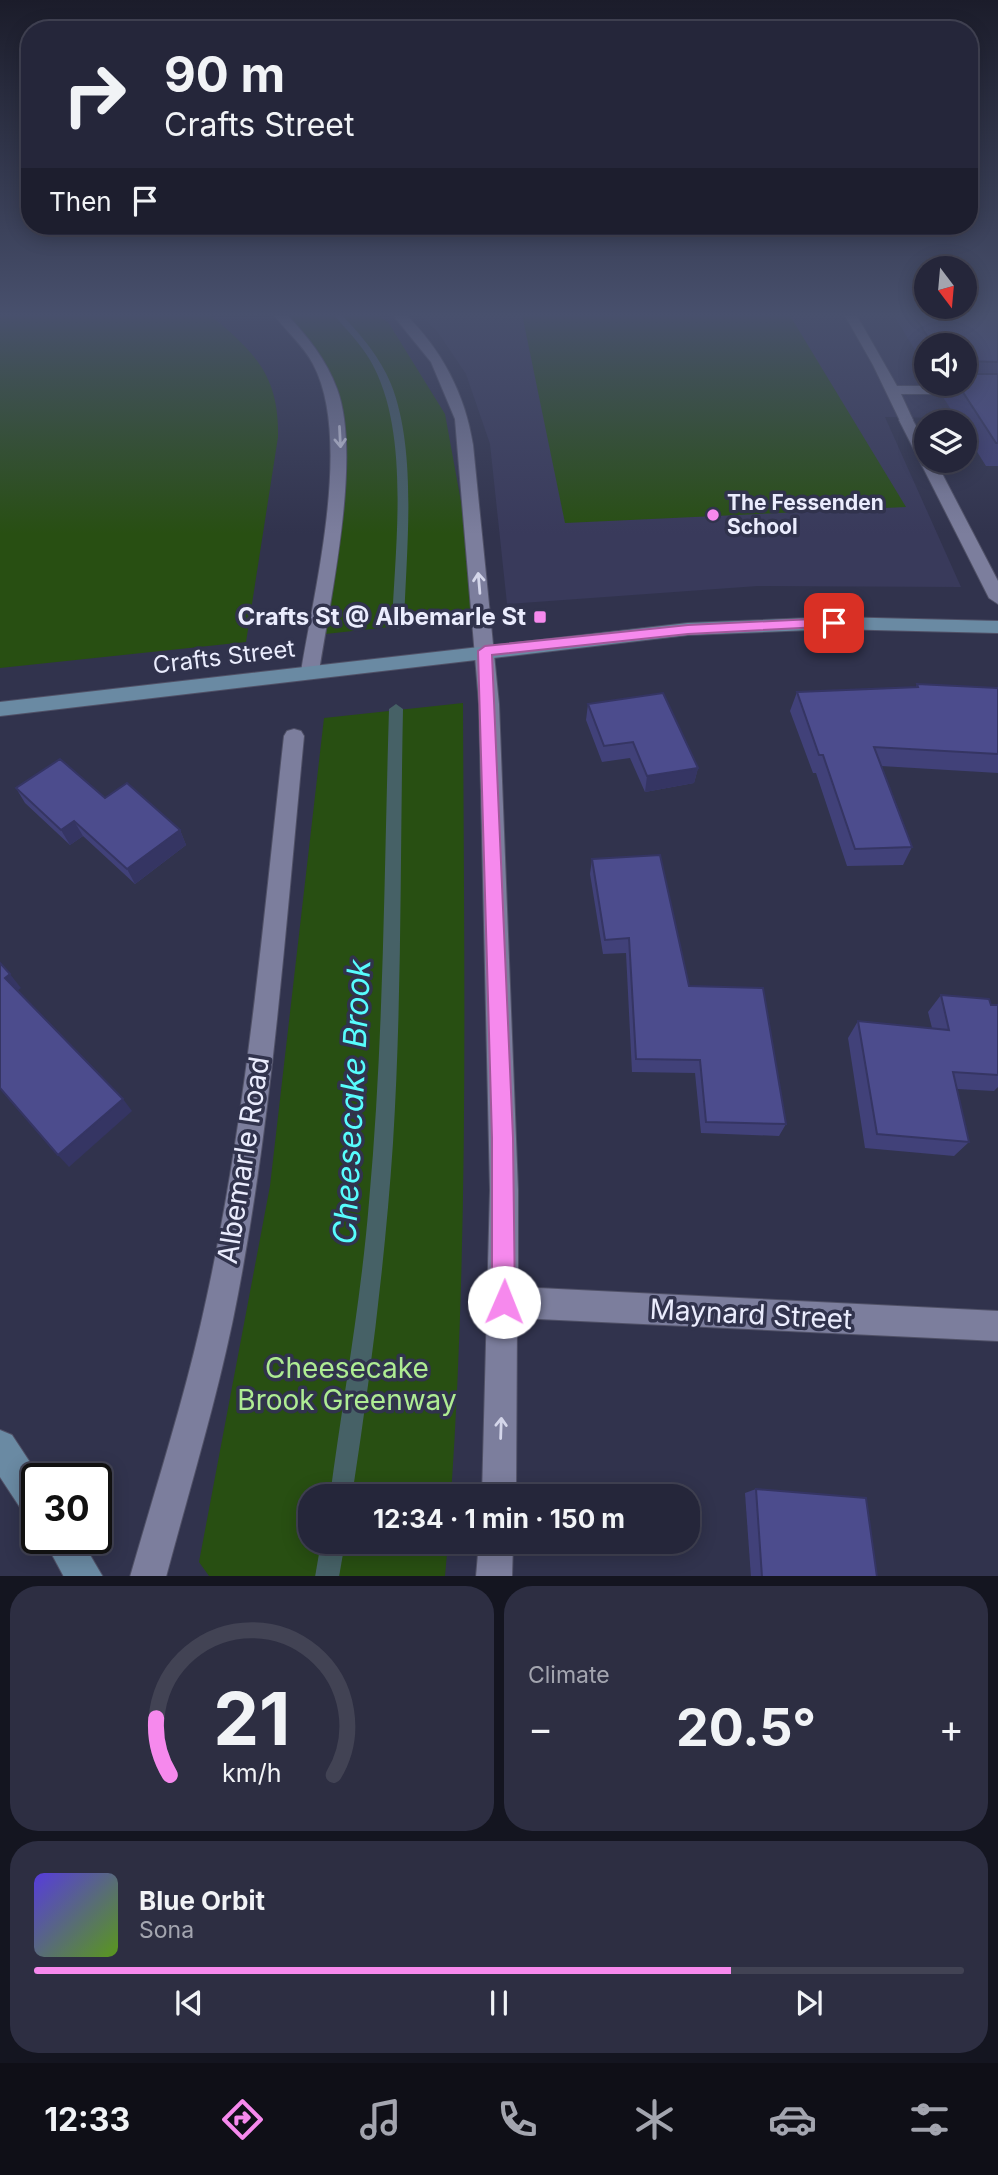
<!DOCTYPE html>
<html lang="en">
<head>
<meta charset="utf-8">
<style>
  body { margin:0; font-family:Inter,sans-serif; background:#2d2e42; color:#f1f3f6; height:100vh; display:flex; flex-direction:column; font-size:26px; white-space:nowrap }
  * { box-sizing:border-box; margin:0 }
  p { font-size:23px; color:#a3a5af }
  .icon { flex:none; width:38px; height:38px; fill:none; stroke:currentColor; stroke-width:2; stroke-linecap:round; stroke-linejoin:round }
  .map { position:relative; height:1576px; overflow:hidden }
  .side { display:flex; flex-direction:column; gap:10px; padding:10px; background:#141520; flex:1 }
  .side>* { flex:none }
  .hud { position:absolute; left:21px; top:21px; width:957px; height:214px; border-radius:28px; box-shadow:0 4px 18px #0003,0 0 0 2px #424354; background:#25263a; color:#f1f3f6; overflow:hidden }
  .needle { width:46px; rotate:164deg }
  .buttons { position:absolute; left:914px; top:256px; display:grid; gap:14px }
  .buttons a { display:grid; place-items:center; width:63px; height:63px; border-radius:50%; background:#25263a; box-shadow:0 4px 18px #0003,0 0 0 2px #424354; font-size:35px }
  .speed { position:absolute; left:21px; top:1463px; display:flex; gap:14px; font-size:35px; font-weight:700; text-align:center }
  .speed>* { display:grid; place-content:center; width:91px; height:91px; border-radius:50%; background:#25263a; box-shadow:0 4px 18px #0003,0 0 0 2px #424354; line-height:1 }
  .speed .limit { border:4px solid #111; border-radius:10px; background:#fff; color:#111 }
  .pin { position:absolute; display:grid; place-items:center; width:60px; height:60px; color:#fff; margin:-30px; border-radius:14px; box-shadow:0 4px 10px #0006 }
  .me { position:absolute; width:77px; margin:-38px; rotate:1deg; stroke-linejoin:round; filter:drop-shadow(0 0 5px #0008) }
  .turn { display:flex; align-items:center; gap:24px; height:147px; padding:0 28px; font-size:32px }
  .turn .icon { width:91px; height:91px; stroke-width:2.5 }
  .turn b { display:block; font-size:49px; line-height:60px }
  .then { display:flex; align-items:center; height:66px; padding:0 28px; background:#0003; gap:14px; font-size:26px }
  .big { font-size:52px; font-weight:700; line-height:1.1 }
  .side .tile { flex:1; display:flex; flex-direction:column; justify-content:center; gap:10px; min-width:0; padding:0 24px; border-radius:28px; background:#2d2e42 }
  .side .dial { align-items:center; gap:0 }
  .dial svg { height:182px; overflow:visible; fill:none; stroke:#424354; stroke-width:7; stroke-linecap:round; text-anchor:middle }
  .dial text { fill:#f1f3f6; stroke:none }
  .song { display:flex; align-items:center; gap:21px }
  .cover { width:84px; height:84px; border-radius:10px; background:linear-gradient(135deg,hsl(250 70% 55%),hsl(90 70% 35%)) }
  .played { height:7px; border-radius:4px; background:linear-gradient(90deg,#f689ed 75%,#424354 75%) }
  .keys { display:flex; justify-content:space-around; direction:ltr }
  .heat { display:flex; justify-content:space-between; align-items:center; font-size:38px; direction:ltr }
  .side .tiles { flex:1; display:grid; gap:10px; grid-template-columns:1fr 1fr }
  .tile:last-child { grid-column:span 2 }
  .trip { position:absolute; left:298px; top:1484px; width:402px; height:70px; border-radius:28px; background:#25263a; box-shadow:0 4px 18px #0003,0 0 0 2px #424354; font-weight:700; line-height:70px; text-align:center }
  .dock { display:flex; height:112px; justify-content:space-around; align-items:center; background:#0f0f17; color:#a3a5af }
  .dock .icon { width:49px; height:49px }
  .dock .active { color:#f689ed }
  .dock b { font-size:32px; color:#f1f3f6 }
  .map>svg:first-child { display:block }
  .built { fill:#393a5b; fill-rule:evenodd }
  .green { fill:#284f12 }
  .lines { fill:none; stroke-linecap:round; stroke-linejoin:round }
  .stream { fill:#466166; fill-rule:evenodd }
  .service-casing { stroke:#505167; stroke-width:2 }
  .minor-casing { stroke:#505167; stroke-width:2 }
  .secondary-casing { stroke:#505167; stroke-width:2 }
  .service { fill:#7c7e9d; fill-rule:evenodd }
  .minor { fill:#7c7e9d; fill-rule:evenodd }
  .secondary { fill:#6a8aa3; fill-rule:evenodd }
  .wall { fill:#414179 }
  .shaded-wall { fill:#353563 }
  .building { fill:#4c4c8d; stroke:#353563; stroke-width:2 }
  .oneway { stroke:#d4d6ea }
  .route { fill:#f689ed; stroke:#a0599a; stroke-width:2 }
  .poi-dot { fill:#f689ed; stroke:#31334d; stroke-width:2.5 }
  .labels { text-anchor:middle; stroke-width:7; stroke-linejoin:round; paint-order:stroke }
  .far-poi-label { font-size:21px; font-weight:bold; fill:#eaecfd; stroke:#31334d; text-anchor:start }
  .poi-label { font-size:24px; font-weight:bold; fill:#eaecfd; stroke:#31334d; text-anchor:end }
  .street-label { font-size:24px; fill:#eaecfd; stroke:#31334d }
  .near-street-label { font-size:28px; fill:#eaecfd; stroke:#31334d }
  .near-park-label { font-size:28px; fill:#aeec93; stroke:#31334d }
  .near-water-label { font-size:32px; font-style:italic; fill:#57fdfd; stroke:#31334d }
</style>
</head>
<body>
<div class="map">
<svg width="998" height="1577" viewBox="0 0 998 1577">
  <rect width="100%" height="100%" fill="#31334d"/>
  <!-- built -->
  <path class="built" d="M 419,314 L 998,314 L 998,419 L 885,417 L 961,587 L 758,586 L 507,604 L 490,444 L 466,374 L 437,331 ZM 926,345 L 964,345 L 964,383 L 926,383 Z"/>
  <!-- green -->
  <g class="green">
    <path d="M 0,314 L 209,314 C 254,352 279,374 278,437 L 246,642 L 0,668 Z"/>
    <polygon points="277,314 375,314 388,322 445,414 482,617 316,635 341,438 314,355"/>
    <polygon points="522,314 789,314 906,507 565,523"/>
    <path d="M 463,703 C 464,967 469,1233 451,1496 L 310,1496 L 310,1542 L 448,1542 L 445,1576 L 209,1576 L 199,1562 L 270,1186 L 324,718 Z"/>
  </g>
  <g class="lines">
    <!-- stream -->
    <g class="stream">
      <path d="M 333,314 L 341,314 C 361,335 380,357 391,384 C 418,452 406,552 404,625 L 398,629 L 392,625 C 395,545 411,430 370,360 C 360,343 346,329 333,314 Z"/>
      <path d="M 396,704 L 403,709 C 400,854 402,999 393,1143 C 385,1262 370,1379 352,1496 L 330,1496 C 343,1398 361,1301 369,1202 C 384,1038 384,873 389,709 Z"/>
      <polygon points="321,1542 345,1542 339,1577 315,1577"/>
    </g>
    <defs>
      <polygon id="service" points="844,314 856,314 897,386 998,386 998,394 901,394 913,420 906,424 901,423 873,365"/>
      <g id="minor">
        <path d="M 273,314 L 286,314 C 307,336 326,359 337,389 C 362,456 330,599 319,672 L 317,677 L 303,677 L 301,672 C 314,590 353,439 313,364 C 303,345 286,331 273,314 Z"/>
        <path d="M 392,314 L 405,314 C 442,350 465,394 473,445 L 499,704 L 518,1190 L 518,1287 L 998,1311 L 998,1341 L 517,1318 L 516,1496 L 482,1496 L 490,1190 L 479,704 L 455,419 L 431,362 Z"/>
        <polygon points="906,416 911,417 926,444 926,460 935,460 998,581 998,604 989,598 899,420"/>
        <path d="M 294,729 L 301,731 L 304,736 C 286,922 273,1110 238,1294 C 220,1390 191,1483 166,1577 L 130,1577 C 157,1483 187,1391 207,1296 C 247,1112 263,923 284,736 L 287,731 Z"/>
        <polygon points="479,1542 513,1542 512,1577 476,1577"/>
      </g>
      <g id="secondary">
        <polygon points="834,617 998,621 998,633 834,629 688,635 0,716 0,702 688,623"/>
        <polygon points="0,1430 12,1435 41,1479 37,1479 37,1520 25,1515 0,1477"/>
        <polygon points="43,1538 80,1538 103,1577 64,1577"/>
      </g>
    </defs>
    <!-- service casing -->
    <use href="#service" class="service-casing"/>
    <!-- minor casing -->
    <use href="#minor" class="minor-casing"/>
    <!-- secondary casing -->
    <use href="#secondary" class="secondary-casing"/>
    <!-- service -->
    <use href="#service" class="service"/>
    <!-- minor -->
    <use href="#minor" class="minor"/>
    <!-- secondary -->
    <use href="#secondary" class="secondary"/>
  </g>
  <!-- wall -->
  <g class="wall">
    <polygon points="893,314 998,314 998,466 986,466 964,431 964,422 959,422 943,397 948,384 935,383 964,383 964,345 926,345 926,368"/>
    <polygon points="917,684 998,688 998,773 881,766 912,847 903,865 847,866 816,773 813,773 790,711 797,692 916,687"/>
    <polygon points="588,704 698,768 694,783 645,792 630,758 602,762 586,720"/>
    <polygon points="16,788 105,798 180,830 186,845 135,884 83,836 70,845 25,803"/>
    <polygon points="592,859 689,986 786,1124 779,1136 701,1133 695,1073 632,1072 626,953 603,954 590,874"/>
    <polygon points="941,995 991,1005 998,1005 998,1087 994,1091 957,1089 969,1142 954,1156 865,1148 848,1038 858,1021 932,1028 928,1012"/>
    <polygon points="756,1489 877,1577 751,1577 745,1493"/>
  </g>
  <!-- shaded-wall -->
  <g class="shaded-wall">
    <polygon points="698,768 694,783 645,792 647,776"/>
    <polygon points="74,821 83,836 70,845 61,830"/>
    <polygon points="180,830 186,845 135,884 127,869"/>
    <polygon points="10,974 21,988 16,992 5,978"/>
    <polygon points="123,1099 132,1111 69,1167 58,1155"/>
  </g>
  <!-- building -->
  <g class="building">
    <polygon points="913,314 998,314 998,362 964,361 964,345 933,345"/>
    <polygon points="964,374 998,374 998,443 996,443 957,383 964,383"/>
    <polygon points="917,684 998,688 998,754 874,747 912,847 855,849 823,755 819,755 797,692 918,687"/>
    <polygon points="663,693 698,768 647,776 633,742 604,746 588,704"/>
    <polygon points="60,759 105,798 127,783 180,830 127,869 74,821 61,830 16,788"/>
    <polygon points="660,855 689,986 763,988 786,1124 706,1122 700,1060 636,1059 629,938 605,940 592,859"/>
    <polygon points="0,963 10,974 5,978 123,1099 58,1155 0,1088"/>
    <polygon points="941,995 989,999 991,1005 998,1005 998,1075 953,1072 969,1142 877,1134 858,1021 949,1030"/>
    <polygon points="756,1489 866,1498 877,1577 762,1577"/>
  </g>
  <!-- one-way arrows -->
  <defs><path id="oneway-shaft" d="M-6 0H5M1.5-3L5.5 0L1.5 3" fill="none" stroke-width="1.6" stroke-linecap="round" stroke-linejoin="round" transform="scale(1.75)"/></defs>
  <g class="oneway">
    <use href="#oneway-shaft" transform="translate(340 437) rotate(87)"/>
    <use href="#oneway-shaft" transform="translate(479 583) rotate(-95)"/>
    <use href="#oneway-shaft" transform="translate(501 1428) rotate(-88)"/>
  </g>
  <!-- sky -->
  <linearGradient id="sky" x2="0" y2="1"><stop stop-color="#1b1c2a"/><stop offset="0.59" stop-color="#48506d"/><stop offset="1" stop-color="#48506d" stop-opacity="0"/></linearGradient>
  <rect width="998" height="534" fill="url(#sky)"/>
  <!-- route -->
  <polygon class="route" points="834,618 839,620 839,626 688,634 492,655 513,1138 515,1302 512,1310 504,1313 495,1310 492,1302 492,1138 478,651 485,646 688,625"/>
  <!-- markers -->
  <g class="poi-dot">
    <circle cx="713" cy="515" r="7"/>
    <rect x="533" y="610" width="14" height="14" rx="3.5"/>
  </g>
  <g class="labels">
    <!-- far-poi labels -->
    <g class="far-poi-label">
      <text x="727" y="510">The Fessenden<tspan x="727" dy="24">School</tspan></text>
    </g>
    <!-- poi labels -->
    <g class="poi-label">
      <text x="526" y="625">Crafts St @ Albemarle St</text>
    </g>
    <!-- street labels -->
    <g class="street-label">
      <text transform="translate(224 657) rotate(-7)" y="8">Crafts Street</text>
    </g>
    <!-- near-street labels -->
    <g class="near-street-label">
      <text transform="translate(243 1160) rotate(-81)" y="10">Albemarle Road</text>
      <text transform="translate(751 1314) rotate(3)" y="10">Maynard Street</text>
    </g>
    <!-- near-park labels -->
    <g class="near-park-label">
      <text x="347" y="1378">Cheesecake<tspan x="347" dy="32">Brook Greenway</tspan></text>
    </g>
    <!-- near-water labels -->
    <g class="near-water-label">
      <text transform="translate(352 1102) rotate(-87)" y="11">Cheesecake Brook</text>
    </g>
  </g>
</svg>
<div class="buttons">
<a><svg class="needle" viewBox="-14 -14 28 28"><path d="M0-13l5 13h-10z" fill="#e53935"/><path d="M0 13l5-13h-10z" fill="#a3a5af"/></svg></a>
<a><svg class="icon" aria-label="sound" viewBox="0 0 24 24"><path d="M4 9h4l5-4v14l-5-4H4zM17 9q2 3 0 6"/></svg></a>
<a><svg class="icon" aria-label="layers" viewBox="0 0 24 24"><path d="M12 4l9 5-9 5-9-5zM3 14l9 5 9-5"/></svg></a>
</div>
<div class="speed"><div class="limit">30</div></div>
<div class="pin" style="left:834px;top:623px;background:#d93025"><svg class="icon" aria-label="arrive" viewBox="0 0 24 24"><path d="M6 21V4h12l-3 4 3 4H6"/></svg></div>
<svg class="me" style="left:504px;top:1302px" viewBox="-20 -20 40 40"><circle r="19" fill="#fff"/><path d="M0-13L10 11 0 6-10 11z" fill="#f689ed"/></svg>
<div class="trip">12:34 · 1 min · 150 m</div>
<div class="hud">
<div class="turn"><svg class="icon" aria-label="right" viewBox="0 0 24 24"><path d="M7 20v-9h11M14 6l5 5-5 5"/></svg><div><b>90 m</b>Crafts Street</div></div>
<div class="then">Then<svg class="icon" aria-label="arrive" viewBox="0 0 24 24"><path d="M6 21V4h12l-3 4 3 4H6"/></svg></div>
</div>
</div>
<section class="side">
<div class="tiles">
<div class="tile dial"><svg viewBox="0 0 100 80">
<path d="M14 69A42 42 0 1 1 86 69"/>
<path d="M14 69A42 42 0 0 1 8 44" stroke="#f689ed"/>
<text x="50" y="56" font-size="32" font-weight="700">21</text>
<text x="50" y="72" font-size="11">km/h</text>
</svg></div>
<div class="tile"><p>Climate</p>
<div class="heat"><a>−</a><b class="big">20.5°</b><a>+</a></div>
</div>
<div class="tile">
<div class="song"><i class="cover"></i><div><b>Blue Orbit</b><p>Sona</p></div></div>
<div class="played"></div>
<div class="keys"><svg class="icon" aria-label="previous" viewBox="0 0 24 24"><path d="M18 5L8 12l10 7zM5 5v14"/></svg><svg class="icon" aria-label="pause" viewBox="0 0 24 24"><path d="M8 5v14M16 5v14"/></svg><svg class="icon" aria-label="next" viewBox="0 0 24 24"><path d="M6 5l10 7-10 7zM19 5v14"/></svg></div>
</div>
</div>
</section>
<nav class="dock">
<b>12:33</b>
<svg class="icon active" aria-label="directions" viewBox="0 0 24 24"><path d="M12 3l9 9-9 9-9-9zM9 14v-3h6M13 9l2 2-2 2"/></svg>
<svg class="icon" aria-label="music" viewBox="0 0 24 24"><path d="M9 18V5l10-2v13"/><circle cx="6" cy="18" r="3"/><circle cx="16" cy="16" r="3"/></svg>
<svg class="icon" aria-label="phone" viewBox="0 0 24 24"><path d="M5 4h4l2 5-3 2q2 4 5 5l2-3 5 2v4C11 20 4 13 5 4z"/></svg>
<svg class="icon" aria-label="climate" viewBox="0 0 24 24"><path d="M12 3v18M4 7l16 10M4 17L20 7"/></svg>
<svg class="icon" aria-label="car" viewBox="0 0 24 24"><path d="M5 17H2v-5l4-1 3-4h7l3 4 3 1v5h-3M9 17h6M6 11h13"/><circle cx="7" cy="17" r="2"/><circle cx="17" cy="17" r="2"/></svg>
<svg class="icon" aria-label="filters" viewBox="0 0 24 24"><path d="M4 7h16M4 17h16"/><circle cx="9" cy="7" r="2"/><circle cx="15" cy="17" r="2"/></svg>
</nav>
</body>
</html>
